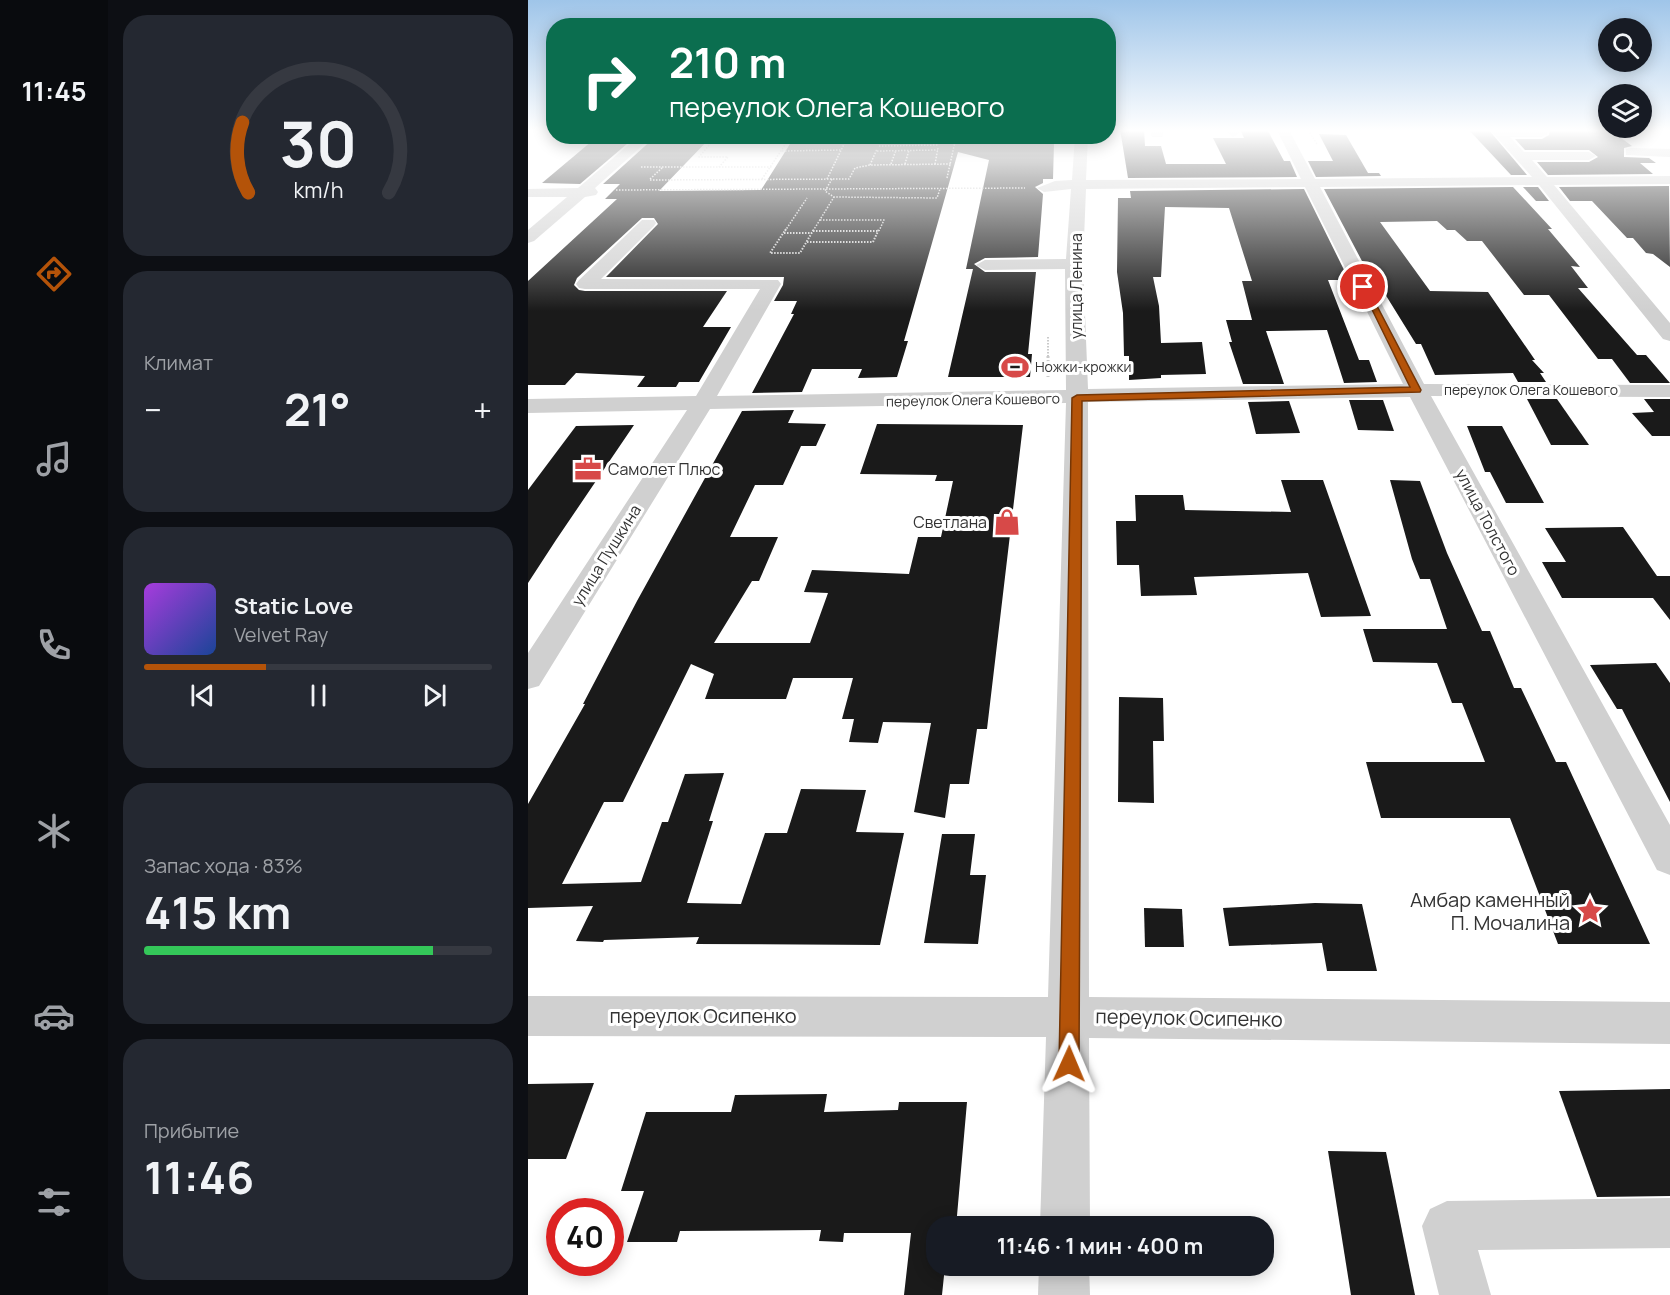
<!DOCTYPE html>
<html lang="ru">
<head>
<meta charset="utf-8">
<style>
  body { margin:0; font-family:Manrope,sans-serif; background:#242831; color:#f1f3f6; height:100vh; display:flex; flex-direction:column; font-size:22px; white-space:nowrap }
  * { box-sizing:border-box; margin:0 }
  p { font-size:20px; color:#9ea1a6 }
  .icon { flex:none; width:33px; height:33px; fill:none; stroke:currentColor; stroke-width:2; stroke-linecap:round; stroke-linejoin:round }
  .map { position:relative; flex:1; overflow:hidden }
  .details { display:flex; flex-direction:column; gap:15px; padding:15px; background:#0d0f14; width:420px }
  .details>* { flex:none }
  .hud { position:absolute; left:18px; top:18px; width:570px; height:126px; border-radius:24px; box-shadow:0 3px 15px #0003; background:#0b6e4f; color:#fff; overflow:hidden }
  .controls { position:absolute; left:1070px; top:18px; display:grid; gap:12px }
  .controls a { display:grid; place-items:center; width:54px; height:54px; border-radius:50%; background:#171b24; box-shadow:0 3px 15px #0003; font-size:30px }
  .speed { position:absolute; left:18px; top:1198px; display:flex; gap:12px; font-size:30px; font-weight:700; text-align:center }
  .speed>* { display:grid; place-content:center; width:78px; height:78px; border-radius:50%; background:#171b24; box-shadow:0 3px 15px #0003; line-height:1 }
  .speed .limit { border:9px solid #d22; background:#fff; color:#111 }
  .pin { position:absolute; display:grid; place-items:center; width:51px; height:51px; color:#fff; margin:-26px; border:3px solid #fff; border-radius:50%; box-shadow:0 2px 6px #0007 }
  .me { position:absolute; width:66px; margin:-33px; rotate:1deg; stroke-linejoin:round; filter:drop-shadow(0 0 4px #0008) }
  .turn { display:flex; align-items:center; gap:21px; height:126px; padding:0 24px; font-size:27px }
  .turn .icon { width:78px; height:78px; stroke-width:2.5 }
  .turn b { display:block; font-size:42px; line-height:51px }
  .big { font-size:45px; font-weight:700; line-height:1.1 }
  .details .tile { flex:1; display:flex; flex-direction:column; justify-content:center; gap:9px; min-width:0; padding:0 21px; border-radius:24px; background:#242831 }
  .details .dial { align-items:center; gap:0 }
  .dial svg { height:156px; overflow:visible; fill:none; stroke:#363941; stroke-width:7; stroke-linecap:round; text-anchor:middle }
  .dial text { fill:#f1f3f6; stroke:none }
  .song { display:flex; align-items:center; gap:18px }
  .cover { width:72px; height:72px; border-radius:9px; background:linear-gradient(135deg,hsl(280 70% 55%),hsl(220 70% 35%)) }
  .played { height:6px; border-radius:3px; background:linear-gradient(90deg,#b45309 35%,#363941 35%) }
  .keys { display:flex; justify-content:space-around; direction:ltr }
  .heat { display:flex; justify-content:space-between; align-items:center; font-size:33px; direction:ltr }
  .charge { height:9px; border-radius:4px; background:linear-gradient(90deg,#34c759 83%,#363941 0) }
  .trip { position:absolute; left:398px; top:1216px; width:348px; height:60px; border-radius:24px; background:#171b24; box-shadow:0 3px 15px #0003; font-weight:700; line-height:60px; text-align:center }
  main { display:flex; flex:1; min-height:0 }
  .menu { display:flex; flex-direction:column; width:108px; justify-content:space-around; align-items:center; background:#090b0e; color:#9ea1a6 }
  .menu .icon { width:42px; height:42px }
  .menu .on { color:#b45309 }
  .menu b { font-size:27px; color:#f1f3f6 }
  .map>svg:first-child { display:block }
  .building { fill:#1a1a1a }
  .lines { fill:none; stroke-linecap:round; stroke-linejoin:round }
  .path-far2 { stroke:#cacaca; stroke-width:1.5; stroke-dasharray:1.5 1.5; stroke-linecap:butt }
  .path-far1 { stroke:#cacaca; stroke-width:2; stroke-dasharray:1.5 1.5; stroke-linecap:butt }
  .path { stroke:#cacaca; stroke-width:3; stroke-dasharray:2 2; stroke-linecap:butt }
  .minor { fill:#d0d0d0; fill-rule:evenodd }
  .route { fill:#b45309; stroke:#753606; stroke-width:1.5 }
  .labels { text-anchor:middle; stroke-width:6; stroke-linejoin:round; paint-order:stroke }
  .far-poi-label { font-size:14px; fill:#333; stroke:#fff; text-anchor:start }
  .far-street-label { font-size:14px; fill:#333; stroke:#fff }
  .street-label { font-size:16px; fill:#333; stroke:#fff }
  .poi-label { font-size:16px; fill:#333; stroke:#fff; text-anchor:start }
  .near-poi-label { font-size:20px; fill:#333; stroke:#fff; text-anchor:end }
  .near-street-label { font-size:20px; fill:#333; stroke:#fff }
</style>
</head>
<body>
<main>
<nav class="menu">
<b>11:45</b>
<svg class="icon on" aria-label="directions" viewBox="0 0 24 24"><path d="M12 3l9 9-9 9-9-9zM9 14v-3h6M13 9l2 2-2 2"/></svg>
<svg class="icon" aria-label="music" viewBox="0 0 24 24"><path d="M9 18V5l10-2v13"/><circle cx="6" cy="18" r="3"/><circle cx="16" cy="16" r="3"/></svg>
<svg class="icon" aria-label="phone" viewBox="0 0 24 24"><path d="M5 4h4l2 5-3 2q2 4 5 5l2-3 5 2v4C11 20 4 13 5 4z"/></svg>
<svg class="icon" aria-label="climate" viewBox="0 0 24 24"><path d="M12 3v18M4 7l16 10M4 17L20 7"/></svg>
<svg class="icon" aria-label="car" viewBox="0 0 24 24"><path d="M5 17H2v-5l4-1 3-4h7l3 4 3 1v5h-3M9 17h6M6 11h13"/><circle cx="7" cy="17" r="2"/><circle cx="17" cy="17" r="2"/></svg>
<svg class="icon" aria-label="filters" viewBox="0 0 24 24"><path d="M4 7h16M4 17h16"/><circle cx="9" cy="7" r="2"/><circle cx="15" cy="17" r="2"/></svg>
</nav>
<section class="details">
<div class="tile dial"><svg viewBox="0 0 100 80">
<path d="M14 69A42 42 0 1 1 86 69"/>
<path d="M14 69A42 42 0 0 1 11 33" stroke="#b45309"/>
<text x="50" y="56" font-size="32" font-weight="700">30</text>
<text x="50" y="72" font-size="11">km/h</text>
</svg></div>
<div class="tile"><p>Климат</p>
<div class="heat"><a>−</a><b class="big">21°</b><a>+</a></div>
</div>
<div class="tile">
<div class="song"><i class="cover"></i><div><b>Static Love</b><p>Velvet Ray</p></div></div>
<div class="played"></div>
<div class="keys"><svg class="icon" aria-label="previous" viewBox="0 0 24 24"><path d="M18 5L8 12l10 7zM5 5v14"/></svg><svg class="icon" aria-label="pause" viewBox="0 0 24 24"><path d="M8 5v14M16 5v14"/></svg><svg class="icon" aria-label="next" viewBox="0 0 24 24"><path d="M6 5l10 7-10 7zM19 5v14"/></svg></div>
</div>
<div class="tile"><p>Запас хода · 83%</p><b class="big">415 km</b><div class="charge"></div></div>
<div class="tile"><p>Прибытие</p><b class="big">11:46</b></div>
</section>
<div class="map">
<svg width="1142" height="1295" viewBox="0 0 1142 1295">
  <rect width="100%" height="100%" fill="#fff"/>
  <!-- building -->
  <g class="building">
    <polygon points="592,129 616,129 617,146 633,146 638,164 698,164 685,138 716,138 712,129 739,129 756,161 762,161 769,177 600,178"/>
    <polygon points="940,129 960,129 999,175 983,175"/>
    <polygon points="1022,130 1082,130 1104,146 1096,148 1096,157 1121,158 1128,163 1112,163 1125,174 1020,175 1009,162 1061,162 1070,157 1061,150 997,150 987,139 1014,139 1021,135"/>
    <polygon points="791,134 818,135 840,173 851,173 853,176 788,177 780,161 805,161"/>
    <polygon points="70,136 107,137 52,184 14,183"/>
    <polygon points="267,136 312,136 309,143 361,143 363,136 486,137 486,143 526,143 525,179 515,179 515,183 507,187 515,194 510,257 457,258 446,264 457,272 508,272 500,354 504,354 502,377 420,377 445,269 438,269 461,160 430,152 376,341 380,341 369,377 330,378 334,369 284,369 274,392 224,393 266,314 263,314 269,301 246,301 255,285 256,277 78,277 130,224 126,218 114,218 49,278 46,285 51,290 57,291 199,291 175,327 203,327 171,382 151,382 148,387 109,387 117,376 48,373 37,385 0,385 0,281 89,199 77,199 92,184 75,184 127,137 183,137 131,191 233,190"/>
    <polygon points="1141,186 1142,267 1125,254 1118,253 1105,238 1099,238 1064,201 1042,201 1031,187"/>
    <polygon points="985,187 1024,229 1020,229 1052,267 1043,266 1060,288 1050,288 1109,355 1118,355 1142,383 1102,383 1084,359 1070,359 1021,295 996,295 954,241 939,241 927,230 919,230 909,221 852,222 902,291 960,292 1007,360 1004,360 1016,373 1012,373 1018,382 990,382 985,373 907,375 893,344 888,344 849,281 844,280 796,189"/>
    <polygon points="995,187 1010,187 1021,201 1008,201"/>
    <polygon points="776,189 821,280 800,280 831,360 841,360 849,382 816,383 799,330 738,331 756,384 715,384 701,342 704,342 698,320 724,320 714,281 724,281 701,208 637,207 633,277 625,277 631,306 633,343 674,342 678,374 633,375 633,378 601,380 601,356 596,356 595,313 589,272 590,198 603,198 602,191"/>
    <polygon points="999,399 1029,399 1061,445 1023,445"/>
    <polygon points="1116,399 1142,399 1142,436 1124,436 1104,413 1126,412"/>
    <polygon points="821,400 855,400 866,431 830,430"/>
    <polygon points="761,401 772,433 728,434 720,402"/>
    <polygon points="266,410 260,423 298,424 288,446 273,446 255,485 227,485 202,537 250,537 231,581 224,581 186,643 282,643 300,593 276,592 284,570 381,574 390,537 413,537 425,481 407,481 409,475 332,474 349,424 495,425 459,729 449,729 441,784 422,784 417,818 386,812 403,723 355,722 350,743 321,742 326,719 314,719 325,678 265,678 258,699 177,699 186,674 163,664 95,802 76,802 34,884 113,882 134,822 140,822 157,774 196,773 181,821 185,821 159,903 213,904 237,833 259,833 273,789 338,790 328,832 376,833 352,945 168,944 171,937 76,940 75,942 48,941 65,906 0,908 0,804 57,704 55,704 109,601 214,411"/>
    <polygon points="106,425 28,540 0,583 0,490 48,426"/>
    <polygon points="939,426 974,426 1016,503 978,503 962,472 957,472"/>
    <polygon points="753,480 795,480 843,616 793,617 780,573 666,577 669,595 613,596 611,565 589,565 588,521 608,521 607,495 655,495 657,510 763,512"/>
    <polygon points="862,480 892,481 919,553 954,631 962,631 986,688 993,688 1028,762 1038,762 1122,944 1030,944 982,818 853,818 838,762 957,762 934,703 924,703 909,663 845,662 835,629 919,629 902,579 892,579 884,559"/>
    <polygon points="1095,527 1129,576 1142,576 1142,620 1125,598 1034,598 1014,562 1038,562 1017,528"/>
    <polygon points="1128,663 1142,683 1142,802 1094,709 1089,709 1062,665"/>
    <polygon points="591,697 635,698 636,741 625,741 626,803 590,802"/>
    <polygon points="414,834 447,834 442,875 458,875 450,944 396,943"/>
    <polygon points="787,903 834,904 849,971 799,971 794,943 701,946 695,908"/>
    <polygon points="616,908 654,909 656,947 617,947"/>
    <polygon points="66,1083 38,1159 0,1159 0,1084"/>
    <polygon points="1142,1089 1142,1196 1069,1197 1031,1091"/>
    <polygon points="299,1094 296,1112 370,1110 371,1102 439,1102 428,1227 408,1227 408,1266 417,1266 414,1295 376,1295 383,1233 316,1233 315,1242 291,1241 293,1230 152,1231 149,1242 99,1242 116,1191 93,1191 118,1112 203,1112 207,1095"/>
    <polygon points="800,1151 858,1152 887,1295 823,1295"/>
  </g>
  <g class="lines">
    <!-- path-far2 -->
    <g class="path-far2">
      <polyline points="780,130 789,144"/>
      <polyline points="189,136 171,157 200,157 191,167"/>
      <polyline points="352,142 427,142"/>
      <polyline points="351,146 411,145"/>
      <polyline points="254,151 314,150"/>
      <polyline points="349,151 410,150"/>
      <polyline points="363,164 368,150"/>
      <polyline points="377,164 381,150"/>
      <polyline points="407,164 410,148"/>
      <polyline points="342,165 349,149"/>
      <polyline points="113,167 244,167"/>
      <polyline points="419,178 428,137 444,136"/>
      <polyline points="122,179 135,167"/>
      <polyline points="234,179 263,136"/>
      <polyline points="299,179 320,136"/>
      <polyline points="304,179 297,191 306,197 409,198 412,189"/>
      <polyline points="122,180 321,179 327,168 342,165 423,164"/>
      <polyline points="88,190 497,188"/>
      <polyline points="292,220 356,220 351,231"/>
      <polyline points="257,231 279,198"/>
      <polyline points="285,231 306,197"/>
    </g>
    <!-- path-far1 -->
    <g class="path-far1">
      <polyline points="258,229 242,253 272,253 286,229"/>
      <polyline points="285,231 350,231"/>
      <polyline points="256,233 284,233"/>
      <polyline points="279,242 345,242 351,229"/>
      <polyline points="520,337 520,358"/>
    </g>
    <!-- path -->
    <polyline class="path" points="520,356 520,377"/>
    <!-- minor -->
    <g class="minor">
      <polygon points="622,130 634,130 635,134 634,137 624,137"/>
      <polygon points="697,130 709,130 711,133 705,137"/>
      <path d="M 749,130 L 761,130 L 787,179 L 1004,177 L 962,130 L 1019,130 L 1020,133 L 1014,137 L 982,137 L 996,152 L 1061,152 L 1068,156 L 1061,160 L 1004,160 L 1019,177 L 1142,176 L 1142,184 L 1026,185 L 1142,323 L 1142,341 L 1135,339 L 1011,185 L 792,187 L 896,384 L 1142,385 L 1142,397 L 903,396 L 1142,825 L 1142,875 L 1129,870 L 882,397 L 560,402 L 561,997 L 1142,1002 L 1142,1044 L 561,1038 L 562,1227 L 512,1227 L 518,1037 L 0,1036 L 0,996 L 520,997 L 538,403 L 182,409 L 11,686 L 0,689 L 0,653 L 159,410 L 0,413 L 0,399 L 168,396 L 232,289 L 57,289 L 51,288 L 48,284 L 51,280 L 114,220 L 126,220 L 128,223 L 126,226 L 73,279 L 250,280 L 253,284 L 189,396 L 538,390 L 537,269 L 457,270 L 448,265 L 457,260 L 538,259 L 543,189 L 516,192 L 509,188 L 527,181 L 544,180 L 547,136 L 560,136 L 558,180 L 773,179 ZM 777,187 L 875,384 L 560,389 L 555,264 L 558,189 Z"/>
      <polygon points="111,136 125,136 67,188 70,192 68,195 57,197 6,241 0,243 0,230 39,197 0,197 0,189 50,188"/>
      <polygon points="1103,148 1142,149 1142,157 1098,155 1098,149"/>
      <polygon points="1142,1198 1142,1248 950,1250 963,1295 911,1295 894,1226 902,1209 919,1201"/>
      <polygon points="511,1266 561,1266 562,1295 510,1295"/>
    </g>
  </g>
  <!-- sky -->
  <linearGradient id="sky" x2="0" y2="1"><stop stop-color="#9fc5e9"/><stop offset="0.42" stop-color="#fff"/><stop offset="1" stop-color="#fff" stop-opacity="0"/></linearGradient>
  <rect width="1142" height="311" fill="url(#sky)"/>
  <!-- route -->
  <polygon class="route" points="832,285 839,287 893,390 892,392 554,401 551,1064 548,1071 541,1074 534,1071 531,1064 544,398 549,395 882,387"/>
  <!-- icons -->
  <defs>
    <symbol id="stadium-bare" viewBox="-9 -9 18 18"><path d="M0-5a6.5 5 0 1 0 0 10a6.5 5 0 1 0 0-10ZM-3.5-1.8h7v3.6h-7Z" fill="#d74948" stroke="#fff" stroke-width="2.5" paint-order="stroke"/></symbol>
    <symbol id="office-bare" viewBox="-9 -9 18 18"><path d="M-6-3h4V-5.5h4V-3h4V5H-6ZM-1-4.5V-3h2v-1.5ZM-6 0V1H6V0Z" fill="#d74948" stroke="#fff" stroke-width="2.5" paint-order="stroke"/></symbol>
    <symbol id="shop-bare" viewBox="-9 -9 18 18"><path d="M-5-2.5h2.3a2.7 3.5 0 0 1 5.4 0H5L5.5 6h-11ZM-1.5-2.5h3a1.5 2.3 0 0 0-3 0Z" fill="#d74948" stroke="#fff" stroke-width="2.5" paint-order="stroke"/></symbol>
    <symbol id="sight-bare" viewBox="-9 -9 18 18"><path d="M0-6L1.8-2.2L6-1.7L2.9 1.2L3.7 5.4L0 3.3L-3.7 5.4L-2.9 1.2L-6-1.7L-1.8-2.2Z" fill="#d74948" stroke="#fff" stroke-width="2.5" paint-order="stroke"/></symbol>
  </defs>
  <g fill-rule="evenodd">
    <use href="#stadium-bare" x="468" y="348" width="38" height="38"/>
    <use href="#office-bare" x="41" y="450" width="38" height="38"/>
    <use href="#shop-bare" x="460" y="503" width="38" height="38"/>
    <use href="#sight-bare" x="1043" y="892" width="38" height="38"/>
  </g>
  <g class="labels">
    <!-- far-poi labels -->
    <g class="far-poi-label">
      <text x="507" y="372">Ножки-крожки</text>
    </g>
    <!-- far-street labels -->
    <g class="far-street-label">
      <text x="1003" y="395">переулок Олега Кошевого</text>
      <text transform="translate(445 400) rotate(-1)" y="5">переулок Олега Кошевого</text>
    </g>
    <!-- street labels -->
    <g class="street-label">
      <text transform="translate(548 286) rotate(-90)" y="6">улица Ленина</text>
      <text transform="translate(960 522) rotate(62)" y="6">улица Толстого</text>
      <text transform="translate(78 555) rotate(-58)" y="6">улица Пушкина</text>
    </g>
    <!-- poi labels -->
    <g class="poi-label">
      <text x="80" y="475">Самолет Плюс</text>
      <text x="459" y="528" text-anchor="end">Светлана</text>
    </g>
    <!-- near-poi labels -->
    <g class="near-poi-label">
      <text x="1042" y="907">Амбар каменный<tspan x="1042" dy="23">П. Мочалина</tspan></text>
    </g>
    <!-- near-street labels -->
    <g class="near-street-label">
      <text x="175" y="1023">переулок Осипенко</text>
      <text transform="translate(661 1018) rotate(1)" y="7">переулок Осипенко</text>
    </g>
  </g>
</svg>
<div class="controls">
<a><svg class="icon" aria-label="search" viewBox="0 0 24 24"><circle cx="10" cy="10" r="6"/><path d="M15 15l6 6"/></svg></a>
<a><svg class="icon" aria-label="layers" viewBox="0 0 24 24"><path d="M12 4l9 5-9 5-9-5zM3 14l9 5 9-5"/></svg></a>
</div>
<div class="speed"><div class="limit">40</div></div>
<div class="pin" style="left:835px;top:287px;background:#d93025"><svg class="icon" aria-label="arrive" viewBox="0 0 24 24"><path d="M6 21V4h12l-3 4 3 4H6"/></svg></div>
<svg class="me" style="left:541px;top:1064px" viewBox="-20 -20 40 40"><path d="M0-17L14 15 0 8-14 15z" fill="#b45309" stroke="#fff" stroke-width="4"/></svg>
<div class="trip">11:46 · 1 мин · 400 m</div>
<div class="hud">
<div class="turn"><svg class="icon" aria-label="right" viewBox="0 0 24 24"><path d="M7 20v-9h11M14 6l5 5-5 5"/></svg><div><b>210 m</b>переулок Олега Кошевого</div></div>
</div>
</div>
</main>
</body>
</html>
